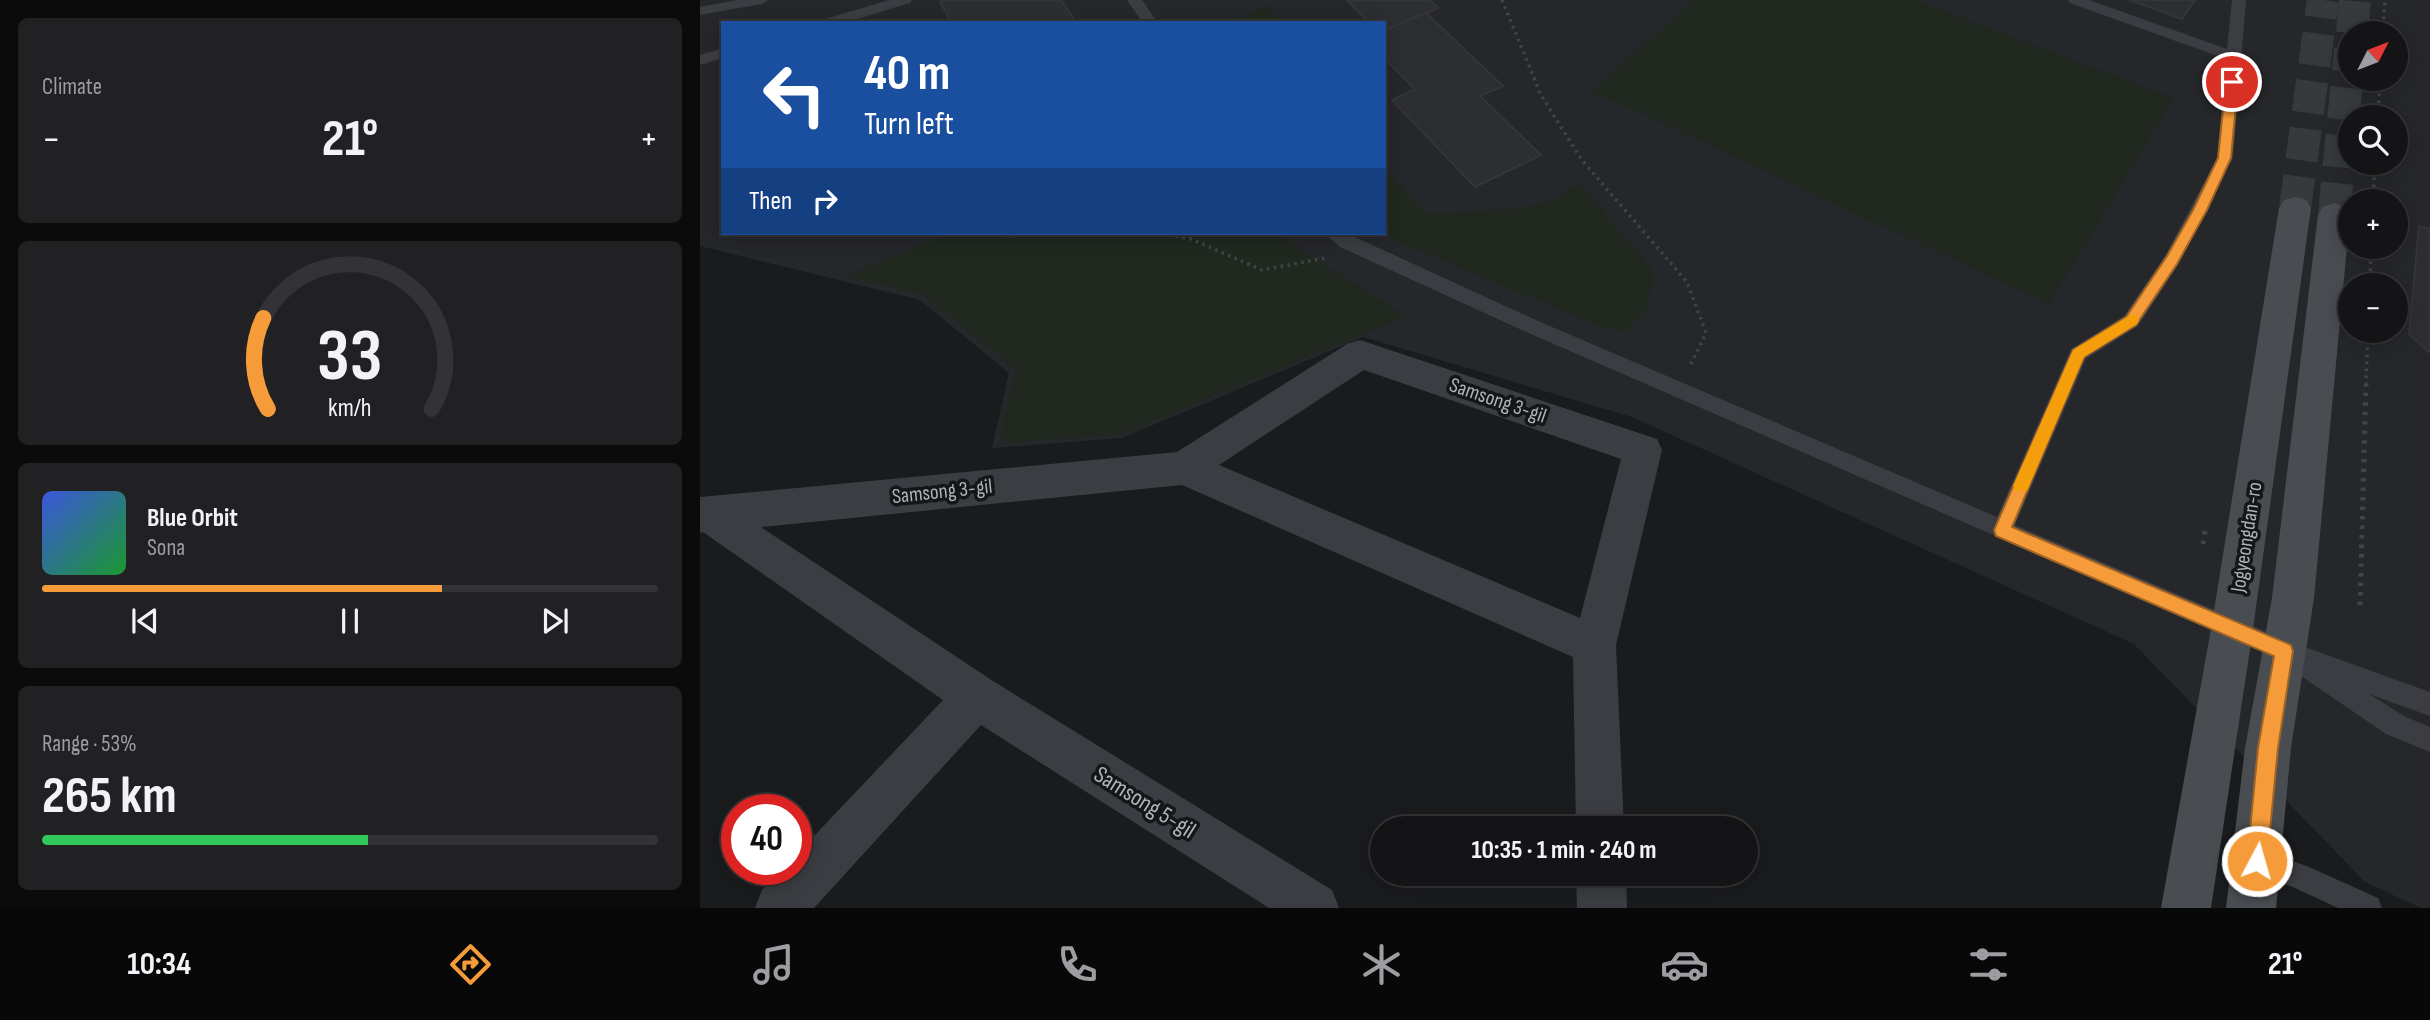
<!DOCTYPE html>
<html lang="en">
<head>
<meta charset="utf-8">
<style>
  body { margin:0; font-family:"Sofia Sans Condensed",sans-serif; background:#212123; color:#f1f3f6; height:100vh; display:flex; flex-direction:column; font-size:26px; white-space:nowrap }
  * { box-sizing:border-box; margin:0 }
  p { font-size:23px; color:#9d9ea1 }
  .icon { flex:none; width:38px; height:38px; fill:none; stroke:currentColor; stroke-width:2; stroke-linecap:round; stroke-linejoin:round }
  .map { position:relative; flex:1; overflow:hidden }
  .sheet { display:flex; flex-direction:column; gap:18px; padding:18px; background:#0b0b0c; width:700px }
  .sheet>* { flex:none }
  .top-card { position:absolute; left:21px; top:21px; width:665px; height:214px; border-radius:0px; box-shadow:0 4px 18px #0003,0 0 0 2px #333335; background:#1a4fa0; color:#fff; overflow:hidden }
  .needle { width:46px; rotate:48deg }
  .tools { position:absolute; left:1638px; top:21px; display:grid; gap:14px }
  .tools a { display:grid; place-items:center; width:70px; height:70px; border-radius:50%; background:#141416; box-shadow:0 4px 18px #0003,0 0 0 2px #333335; font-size:35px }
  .speed { position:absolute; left:21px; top:794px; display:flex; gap:14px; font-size:35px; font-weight:700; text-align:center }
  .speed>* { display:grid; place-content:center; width:91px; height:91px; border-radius:50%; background:#141416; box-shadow:0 4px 18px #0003,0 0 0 2px #333335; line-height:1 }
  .speed .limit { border:10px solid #d22; background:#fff; color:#111 }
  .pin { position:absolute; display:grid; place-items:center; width:60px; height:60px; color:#fff; margin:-30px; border:4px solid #fff; border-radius:50%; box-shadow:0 2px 7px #0007 }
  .me { position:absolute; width:77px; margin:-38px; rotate:6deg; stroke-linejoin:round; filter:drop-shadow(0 0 5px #0008) }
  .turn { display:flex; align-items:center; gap:24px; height:147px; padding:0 28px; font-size:32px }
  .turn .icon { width:91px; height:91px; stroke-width:2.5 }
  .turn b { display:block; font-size:49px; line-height:60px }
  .then { display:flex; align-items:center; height:66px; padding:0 28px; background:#0003; gap:14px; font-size:26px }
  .big { font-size:52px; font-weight:700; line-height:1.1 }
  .sheet .tile { flex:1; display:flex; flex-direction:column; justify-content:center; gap:10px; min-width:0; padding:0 24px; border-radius:10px; background:#212123 }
  .sheet .dial { align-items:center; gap:0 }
  .dial svg { height:182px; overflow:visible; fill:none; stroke:#333335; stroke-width:7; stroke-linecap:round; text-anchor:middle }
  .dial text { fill:#f1f3f6; stroke:none }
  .song { display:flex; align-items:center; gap:21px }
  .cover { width:84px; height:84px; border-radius:10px; background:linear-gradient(135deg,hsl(230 70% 55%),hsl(130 70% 35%)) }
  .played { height:7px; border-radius:4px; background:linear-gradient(90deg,#f69b39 65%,#333335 65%) }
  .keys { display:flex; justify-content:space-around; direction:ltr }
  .heat { display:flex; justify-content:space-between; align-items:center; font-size:38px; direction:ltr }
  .charge { height:10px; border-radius:5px; background:linear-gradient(90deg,#34c759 53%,#333335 0) }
  .trip { position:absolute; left:670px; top:816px; width:388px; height:70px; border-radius:35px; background:#141416; box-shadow:0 4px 18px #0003,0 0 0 2px #333335; font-weight:700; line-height:70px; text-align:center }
  .tabs { display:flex; height:112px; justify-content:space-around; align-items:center; background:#080809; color:#9d9ea1 }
  .tabs .icon { width:49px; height:49px }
  .tabs .active { color:#f69b39 }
  .tabs b { font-size:32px; color:#f1f3f6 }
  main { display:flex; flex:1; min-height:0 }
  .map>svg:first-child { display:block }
  .built { fill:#26272a; fill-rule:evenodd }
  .green { fill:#202820 }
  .building { fill:#2d2e31; stroke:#343539; stroke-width:2 }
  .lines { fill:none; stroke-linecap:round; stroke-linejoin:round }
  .secondary-tunnel { stroke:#373a3d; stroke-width:32; stroke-dasharray:32 16; stroke-linecap:butt }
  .path-far1 { stroke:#414449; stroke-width:3.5; stroke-dasharray:2.5 4.5; stroke-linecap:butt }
  .path { stroke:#414449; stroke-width:5; stroke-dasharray:3.5 6; stroke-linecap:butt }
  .lane { fill:#3b3d42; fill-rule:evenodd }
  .street { fill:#3b3d42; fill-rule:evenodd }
  .secondary { fill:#494d52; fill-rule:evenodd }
  .route { fill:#f69b39; stroke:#a06525; stroke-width:2 }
  .slow { fill:#f59e0b }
  .labels { text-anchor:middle; stroke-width:7; stroke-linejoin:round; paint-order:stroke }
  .street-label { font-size:21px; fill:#adb4bc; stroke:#151618 }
  .near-street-label { font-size:24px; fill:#adb4bc; stroke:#151618 }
</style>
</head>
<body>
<main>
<section class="sheet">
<div class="tile"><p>Climate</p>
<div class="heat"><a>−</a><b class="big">21°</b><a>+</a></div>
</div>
<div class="tile dial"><svg viewBox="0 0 100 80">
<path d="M14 69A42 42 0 1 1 86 69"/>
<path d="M14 69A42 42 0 0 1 12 29" stroke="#f69b39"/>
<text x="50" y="56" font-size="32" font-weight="700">33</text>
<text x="50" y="72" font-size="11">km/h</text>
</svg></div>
<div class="tile">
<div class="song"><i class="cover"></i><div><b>Blue Orbit</b><p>Sona</p></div></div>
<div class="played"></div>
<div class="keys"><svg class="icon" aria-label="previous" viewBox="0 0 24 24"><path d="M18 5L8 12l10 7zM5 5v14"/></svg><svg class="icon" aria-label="pause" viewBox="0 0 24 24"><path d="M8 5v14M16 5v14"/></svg><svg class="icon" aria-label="next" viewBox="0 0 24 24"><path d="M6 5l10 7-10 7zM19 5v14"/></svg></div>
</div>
<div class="tile"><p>Range · 53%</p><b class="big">265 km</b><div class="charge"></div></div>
</section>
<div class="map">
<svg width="1730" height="908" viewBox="0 0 1730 908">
  <rect width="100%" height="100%" fill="#1a1b1d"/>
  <!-- built -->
  <path class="built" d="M 0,0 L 1730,0 L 1730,908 L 1721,908 L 1665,882 L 1434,644 L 932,417 L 663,337 L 422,438 L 292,448 L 309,373 L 220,300 L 0,246 ZM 23,23 L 684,23 L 684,233 L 23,233 ZM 1650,33 L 1696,33 L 1696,79 L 1650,79 ZM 1650,117 L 1696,117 L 1696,163 L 1650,163 ZM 1650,201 L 1696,201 L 1696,247 L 1650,247 ZM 1650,285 L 1696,285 L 1696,331 L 1650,331 Z"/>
  <!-- green -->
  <g class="green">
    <polygon points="993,0 1215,0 1474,98 1349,304 893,91"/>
    <polygon points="568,6 584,23 524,23"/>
    <polygon points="684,169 729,214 815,209 850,202 879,183 954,272 946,313 926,331 904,328 691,239 681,233 684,233"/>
    <polygon points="251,233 582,233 601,250 706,316 419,435 299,443 316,370 222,294 145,276"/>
  </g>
  <!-- building -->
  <g class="building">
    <polygon points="246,0 361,0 377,23 252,23 240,2"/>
    <polygon points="647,0 730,0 738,8 684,30 684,23 669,23"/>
    <polygon points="1430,0 1495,0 1482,19"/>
    <polygon points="726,13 803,86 780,96 841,155 775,187 692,100 715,89 684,58 684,30"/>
    <polygon points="1719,226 1730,229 1730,353 1709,334"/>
  </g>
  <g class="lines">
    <!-- secondary-tunnel -->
    <g class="secondary-tunnel">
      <polyline points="1652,33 1655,0"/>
      <polyline points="1595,208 1623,0"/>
      <polyline points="1634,215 1650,49"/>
    </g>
    <!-- path-far1 -->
    <g class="path-far1">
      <polyline points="802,0 841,95 881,159 987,282 1006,333 989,368"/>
      <polyline points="1683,33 1685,0"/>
      <polyline points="1678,117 1680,79"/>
      <polyline points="1673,201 1675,163"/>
      <polyline points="284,233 313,236 341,233"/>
      <polyline points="462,233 491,239 562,270 625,258"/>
      <polyline points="1670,285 1671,247"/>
      <polyline points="1666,385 1668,331"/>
    </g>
    <!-- path -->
    <g class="path">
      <polyline points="1503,544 1505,530"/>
      <polyline points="1660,605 1666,384"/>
    </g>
    <!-- lane -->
    <g class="lane">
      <polygon points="37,0 69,0 62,4 0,15 0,7"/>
      <polygon points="189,0 212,0 210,3 144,23 120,23 122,20"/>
      <polygon points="427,0 442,0 458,23 443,23"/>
      <polygon points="1368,0 1389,0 1527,49 1532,0 1546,0 1533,158 1478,265 1438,326 1386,359 1315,525 1588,641 1730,692 1730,716 1669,694 1704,716 1730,727 1730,752 1686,734 1601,676 1597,667 824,331 640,247 625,233 646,233 838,321 1297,517 1371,349 1424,316 1465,256 1517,158 1526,59 1370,3"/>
      <polygon points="23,48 23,58 0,65 0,55"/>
      <polygon points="1557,848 1609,867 1678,898 1682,908 1638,908 1595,888 1548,870 1544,861 1548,852"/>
    </g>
    <!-- street -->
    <g class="street">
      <path d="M 660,340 L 957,439 L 962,450 L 916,645 L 924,828 L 876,828 L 873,657 L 482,485 L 61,527 L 293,681 L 632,890 L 639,908 L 569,908 L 281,725 L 114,908 L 55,908 L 62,890 L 82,870 L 96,870 L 96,855 L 243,700 L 3,532 L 0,533 L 0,497 L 477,452 L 647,344 ZM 664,370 L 921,459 L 880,618 L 519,465 Z"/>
      <polygon points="876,873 926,873 927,908 877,908"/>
    </g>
    <!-- secondary -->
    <g class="secondary">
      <polygon points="1595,197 1606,200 1611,208 1553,629 1511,908 1461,908 1511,629 1579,208 1584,200"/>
      <polygon points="1634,203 1645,207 1650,215 1614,598 1591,748 1576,908 1526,908 1545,748 1572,598 1618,215 1623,207"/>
    </g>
  </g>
  <!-- route -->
  <polygon class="route" points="1532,78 1538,82 1531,158 1507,210 1477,264 1436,325 1384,357 1312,527 1591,645 1593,651 1578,748 1567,861 1564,868 1557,871 1549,868 1547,861 1558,748 1574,656 1296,536 1294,530 1373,350 1426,317 1467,256 1493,210 1518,158 1526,82"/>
  <!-- slow -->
  <polygon class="slow" points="1432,314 1437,316 1439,320 1437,324 1384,357 1327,491 1315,491 1313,486 1373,350"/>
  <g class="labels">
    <!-- street labels -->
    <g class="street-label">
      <text transform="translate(798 400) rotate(19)" y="7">Samsong 3-gil</text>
      <text transform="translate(242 491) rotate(-6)" y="7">Samsong 3-gil</text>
      <text transform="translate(1546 537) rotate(-81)" y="7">Jogyeongdan-ro</text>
    </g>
    <!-- near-street labels -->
    <g class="near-street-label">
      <text transform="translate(445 802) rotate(32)" y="8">Samsong 5-gil</text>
    </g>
  </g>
</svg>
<div class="tools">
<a><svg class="needle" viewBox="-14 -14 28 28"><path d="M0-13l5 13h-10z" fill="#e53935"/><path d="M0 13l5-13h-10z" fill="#9d9ea1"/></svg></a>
<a><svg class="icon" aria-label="search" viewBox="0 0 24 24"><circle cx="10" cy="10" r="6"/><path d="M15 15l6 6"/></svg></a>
<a>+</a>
<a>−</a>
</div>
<div class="speed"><div class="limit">40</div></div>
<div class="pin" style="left:1532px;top:82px;background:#d93025"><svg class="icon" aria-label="arrive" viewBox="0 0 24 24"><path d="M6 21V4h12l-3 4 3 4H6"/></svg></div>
<svg class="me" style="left:1557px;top:861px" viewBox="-20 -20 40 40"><circle r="17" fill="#f69b39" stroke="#fff" stroke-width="3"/><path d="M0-11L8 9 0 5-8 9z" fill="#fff"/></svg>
<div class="trip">10:35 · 1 min · 240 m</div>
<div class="top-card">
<div class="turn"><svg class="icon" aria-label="left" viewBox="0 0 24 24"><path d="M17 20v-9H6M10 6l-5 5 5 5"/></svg><div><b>40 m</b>Turn left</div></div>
<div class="then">Then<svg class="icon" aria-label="right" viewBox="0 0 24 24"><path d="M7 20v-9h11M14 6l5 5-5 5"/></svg></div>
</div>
</div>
</main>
<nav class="tabs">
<b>10:34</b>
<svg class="icon active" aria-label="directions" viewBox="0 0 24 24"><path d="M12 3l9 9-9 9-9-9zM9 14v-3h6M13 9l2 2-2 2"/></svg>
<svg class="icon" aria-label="music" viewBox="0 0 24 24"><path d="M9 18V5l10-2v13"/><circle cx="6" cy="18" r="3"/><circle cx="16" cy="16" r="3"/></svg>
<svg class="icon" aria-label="phone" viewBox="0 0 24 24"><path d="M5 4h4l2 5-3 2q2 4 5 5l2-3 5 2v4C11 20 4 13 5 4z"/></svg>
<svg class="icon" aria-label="climate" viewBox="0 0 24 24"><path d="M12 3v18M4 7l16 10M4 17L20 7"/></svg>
<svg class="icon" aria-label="car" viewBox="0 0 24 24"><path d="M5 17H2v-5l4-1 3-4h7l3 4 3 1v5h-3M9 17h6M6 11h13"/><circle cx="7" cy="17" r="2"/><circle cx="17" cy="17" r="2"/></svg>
<svg class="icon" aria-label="filters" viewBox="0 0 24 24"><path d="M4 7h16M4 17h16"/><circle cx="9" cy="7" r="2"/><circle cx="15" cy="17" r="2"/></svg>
<b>21°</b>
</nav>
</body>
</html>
